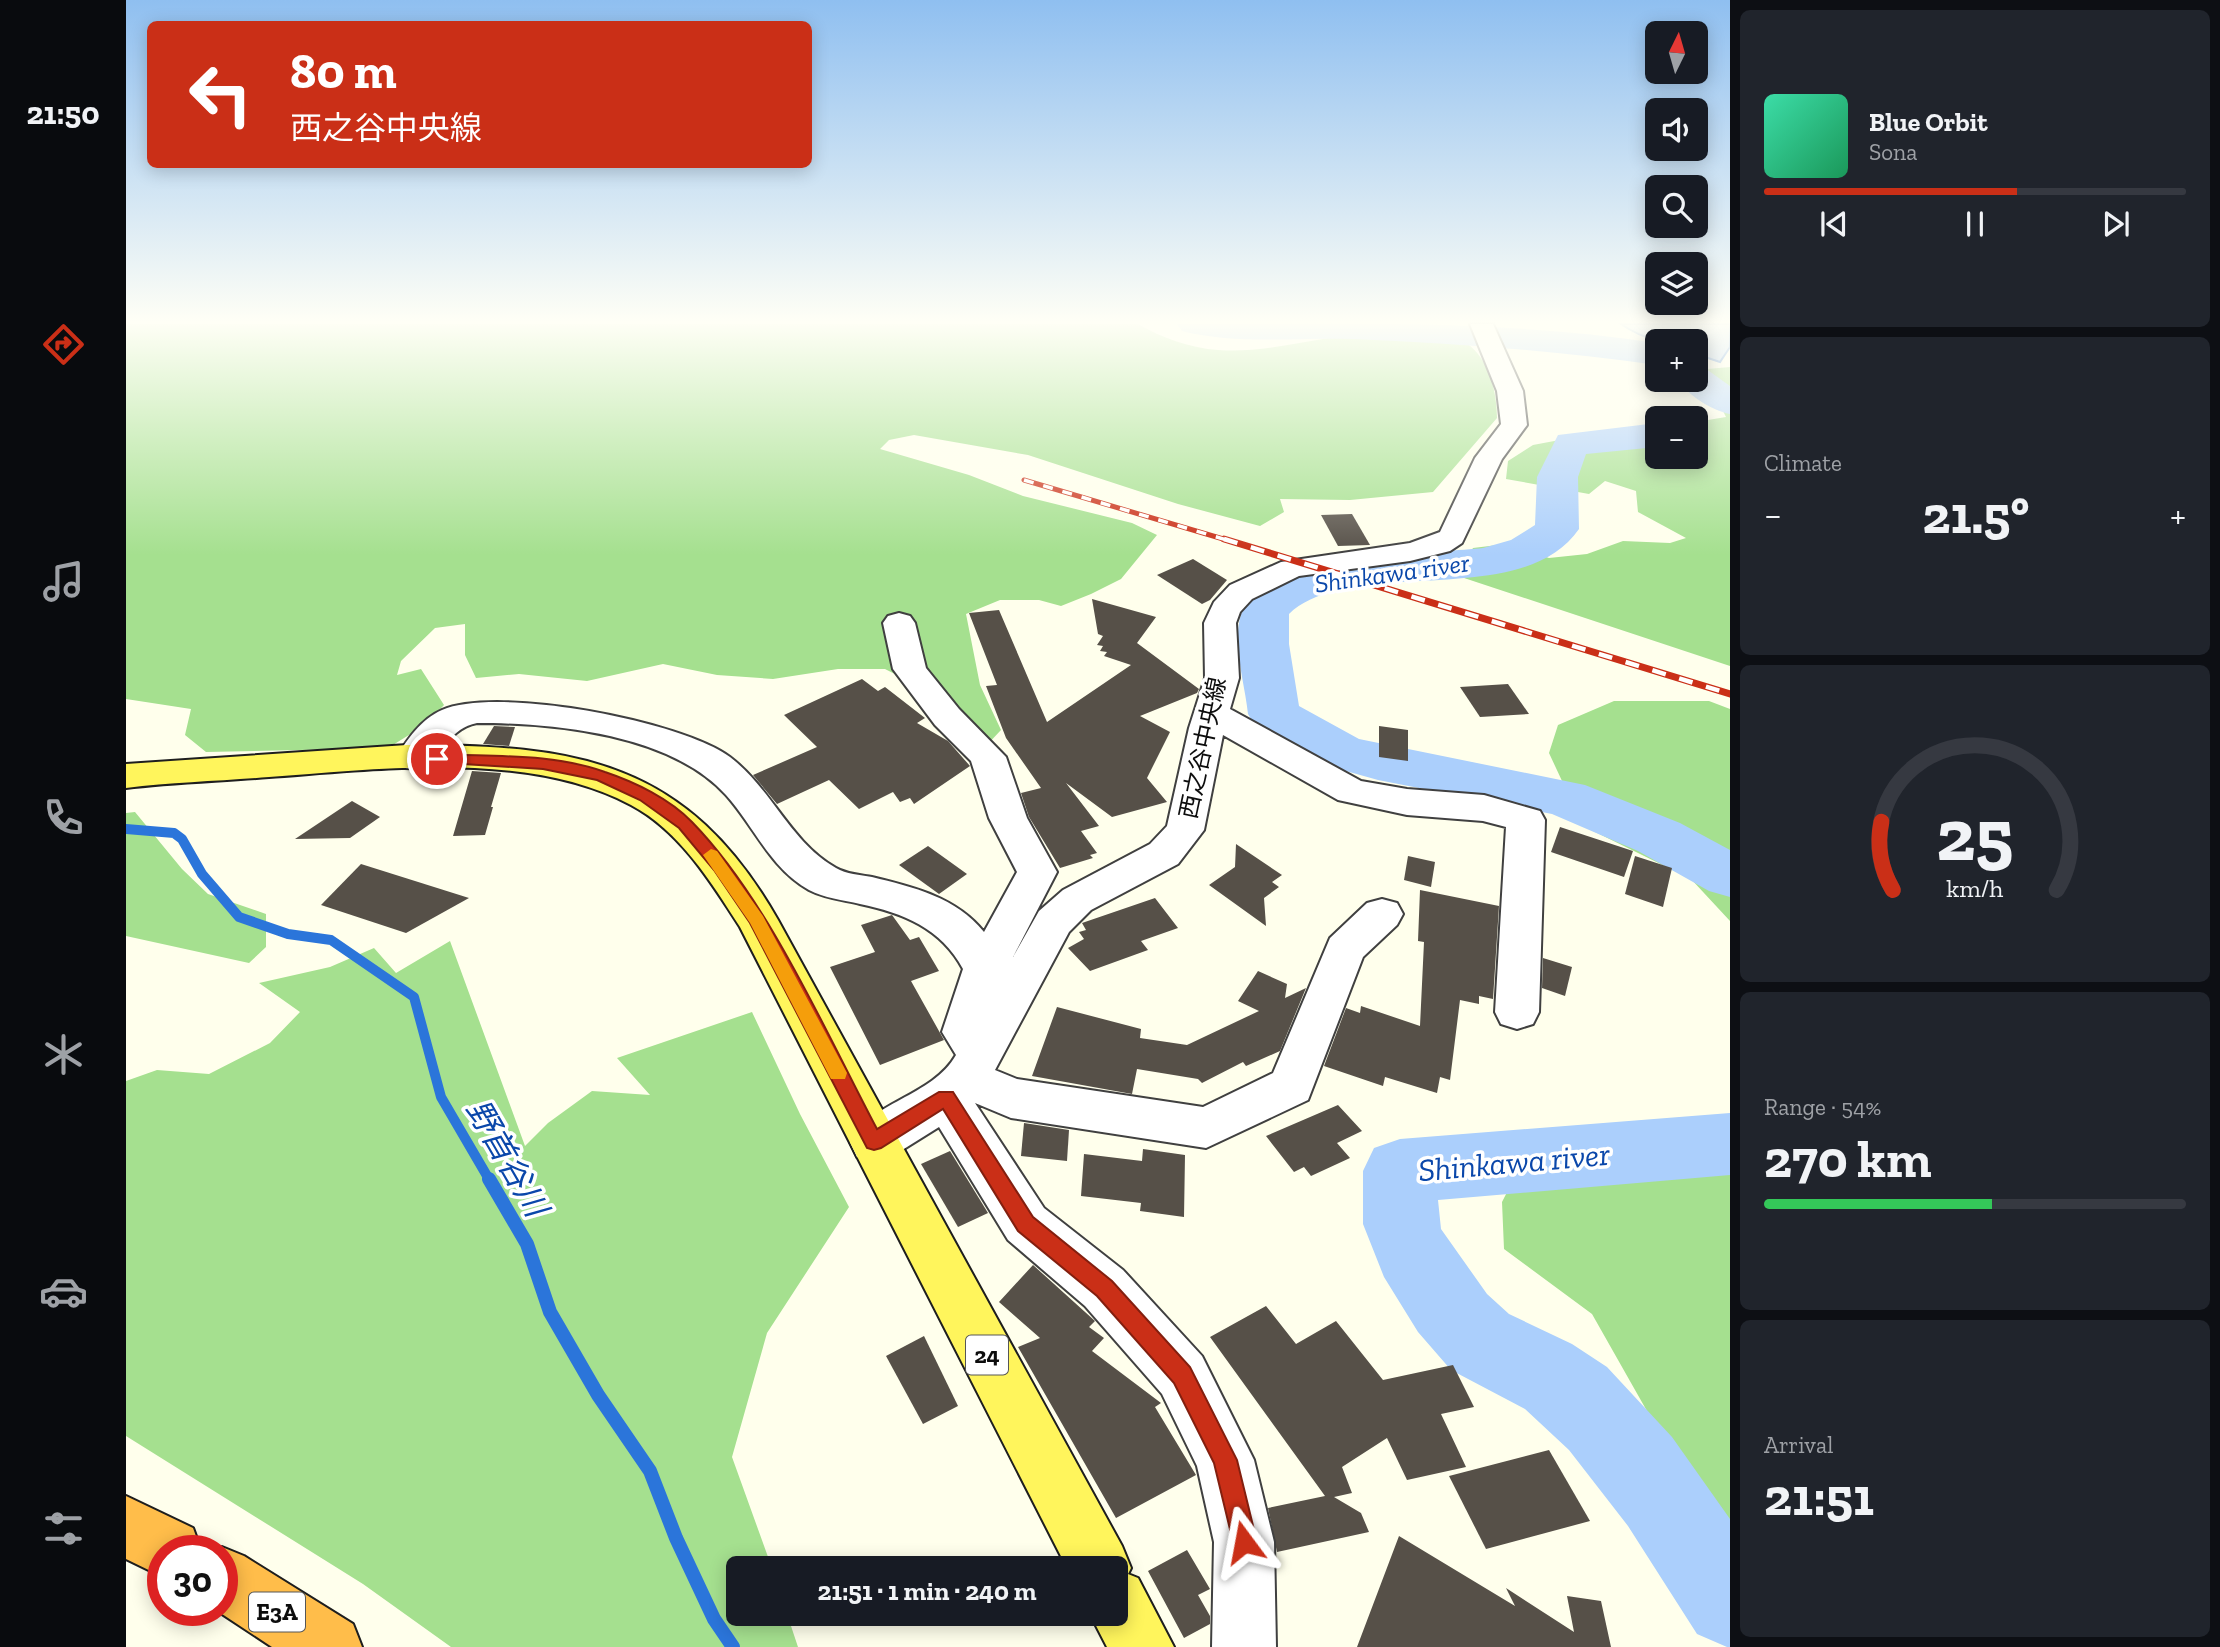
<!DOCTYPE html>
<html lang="en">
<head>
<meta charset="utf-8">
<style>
  body { margin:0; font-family:"Zilla Slab","Noto Sans JP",serif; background:#20242c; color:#f1f3f6; height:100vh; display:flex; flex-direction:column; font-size:26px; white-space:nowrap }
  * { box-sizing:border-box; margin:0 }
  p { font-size:23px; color:#9ea1a6 }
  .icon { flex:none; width:38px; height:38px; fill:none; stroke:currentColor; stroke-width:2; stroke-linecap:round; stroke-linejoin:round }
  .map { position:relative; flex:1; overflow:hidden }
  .side { display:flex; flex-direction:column; gap:10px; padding:10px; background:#0d0f14; width:490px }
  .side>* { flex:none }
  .hud { position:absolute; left:21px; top:21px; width:665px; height:147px; border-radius:10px; box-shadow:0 4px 18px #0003; background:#ca2f17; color:#fff; overflow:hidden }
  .needle { width:46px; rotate:5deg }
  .tools { position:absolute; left:1519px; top:21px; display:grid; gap:14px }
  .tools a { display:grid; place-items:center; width:63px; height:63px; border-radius:10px; background:#171b24; box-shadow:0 4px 18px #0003; font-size:35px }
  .speed { position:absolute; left:21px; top:1535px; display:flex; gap:14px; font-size:35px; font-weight:700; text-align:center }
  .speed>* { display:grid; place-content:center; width:91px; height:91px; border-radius:50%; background:#171b24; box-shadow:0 4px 18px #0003; line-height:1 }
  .speed .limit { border:10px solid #d22; background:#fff; color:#111 }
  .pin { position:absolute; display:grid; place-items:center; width:60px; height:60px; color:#fff; margin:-30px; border:4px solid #fff; border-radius:50%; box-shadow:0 2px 7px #0007 }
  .me { position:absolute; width:77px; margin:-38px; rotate:347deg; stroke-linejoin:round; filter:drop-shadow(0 0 5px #0008) }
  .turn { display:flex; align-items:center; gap:24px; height:147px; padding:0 28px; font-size:32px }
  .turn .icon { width:91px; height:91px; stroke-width:2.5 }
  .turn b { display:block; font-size:49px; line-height:60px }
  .big { font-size:52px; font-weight:700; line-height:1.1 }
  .side .tile { flex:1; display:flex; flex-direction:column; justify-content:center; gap:10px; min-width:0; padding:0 24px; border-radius:10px; background:#20242c }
  .side .dial { align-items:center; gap:0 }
  .dial svg { height:182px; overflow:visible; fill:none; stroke:#363941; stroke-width:7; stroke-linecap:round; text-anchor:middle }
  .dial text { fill:#f1f3f6; stroke:none }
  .song { display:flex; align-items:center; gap:21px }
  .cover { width:84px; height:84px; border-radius:10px; background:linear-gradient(135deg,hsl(160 70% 55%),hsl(150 70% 35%)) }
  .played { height:7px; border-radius:4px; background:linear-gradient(90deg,#ca2f17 60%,#363941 60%) }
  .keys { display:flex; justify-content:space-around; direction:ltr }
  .heat { display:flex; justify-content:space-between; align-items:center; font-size:38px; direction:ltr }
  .charge { height:10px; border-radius:5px; background:linear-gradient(90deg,#34c759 54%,#363941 0) }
  .trip { position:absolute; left:600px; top:1556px; width:402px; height:70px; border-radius:10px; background:#171b24; box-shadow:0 4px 18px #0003; font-weight:700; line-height:70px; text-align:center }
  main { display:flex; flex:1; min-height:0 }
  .tabs { display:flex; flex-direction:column; width:126px; justify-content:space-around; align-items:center; background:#090b0e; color:#9ea1a6 }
  .tabs .icon { width:49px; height:49px }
  .tabs .on { color:#ca2f17 }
  .tabs b { font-size:32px; color:#f1f3f6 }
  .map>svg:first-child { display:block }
  .forest { fill:#a5e08f }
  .water { fill:#abcffc; stroke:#2b75da; stroke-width:2 }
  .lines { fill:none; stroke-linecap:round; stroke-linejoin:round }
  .stream-far1 { stroke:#2b75da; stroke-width:10 }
  .stream { stroke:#2b75da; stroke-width:14 }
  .river { fill:#abcffc; fill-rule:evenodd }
  .building { fill:#565048 }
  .minor-casing { stroke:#404040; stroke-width:4 }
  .major-casing { stroke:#1e1e1e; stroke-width:4 }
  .highway-casing { stroke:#1e1e1e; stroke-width:4 }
  .minor { fill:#fff; fill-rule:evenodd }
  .major { fill:#fff55c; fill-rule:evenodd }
  .highway { fill:#ffbd4a; fill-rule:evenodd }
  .rail-far1-casing { stroke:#ca2f17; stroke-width:5 }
  .rail-casing { stroke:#ca2f17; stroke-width:7 }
  .rail-far1 { stroke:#fff; stroke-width:3.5; stroke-dasharray:10; stroke-linecap:butt }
  .rail { stroke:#fff; stroke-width:4.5; stroke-dasharray:14; stroke-linecap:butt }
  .route { fill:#ca2f17; stroke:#831f0f; stroke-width:2 }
  .slow { fill:#f59e0b }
  .labels { text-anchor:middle; stroke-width:7; stroke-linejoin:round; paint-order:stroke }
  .shield { fill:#fff; stroke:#565656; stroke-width:2 }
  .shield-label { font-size:23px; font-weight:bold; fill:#0d0d0d }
  .street-label { font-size:24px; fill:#0d0d0d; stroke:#fff }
  .water-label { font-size:26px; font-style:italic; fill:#0a47aa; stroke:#fff }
  .near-water-label { font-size:32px; font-style:italic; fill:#0a47aa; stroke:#fff }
</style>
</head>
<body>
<main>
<nav class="tabs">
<b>21:50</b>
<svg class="icon on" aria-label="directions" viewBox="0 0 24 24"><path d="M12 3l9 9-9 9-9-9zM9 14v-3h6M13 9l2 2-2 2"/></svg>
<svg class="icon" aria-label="music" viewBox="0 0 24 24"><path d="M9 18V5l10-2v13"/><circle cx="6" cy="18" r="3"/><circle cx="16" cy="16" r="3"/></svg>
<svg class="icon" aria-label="phone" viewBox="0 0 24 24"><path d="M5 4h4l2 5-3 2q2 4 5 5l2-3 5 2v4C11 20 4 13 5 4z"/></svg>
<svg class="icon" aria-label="climate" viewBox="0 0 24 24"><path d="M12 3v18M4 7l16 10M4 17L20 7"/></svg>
<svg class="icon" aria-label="car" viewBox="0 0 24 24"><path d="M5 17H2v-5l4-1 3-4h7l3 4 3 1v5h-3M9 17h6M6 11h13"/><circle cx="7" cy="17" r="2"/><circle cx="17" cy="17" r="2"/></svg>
<svg class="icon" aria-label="filters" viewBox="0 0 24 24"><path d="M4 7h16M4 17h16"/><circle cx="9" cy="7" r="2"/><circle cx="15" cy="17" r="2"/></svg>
</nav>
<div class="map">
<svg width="1604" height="1647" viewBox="0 0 1604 1647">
  <rect width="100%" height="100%" fill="#ffffec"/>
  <!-- forest -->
  <g class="forest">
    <path d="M 0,324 L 1012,324 C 1036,338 1064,348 1092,350 C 1130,353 1171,343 1208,337 C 1238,333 1268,334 1298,336 C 1310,337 1330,336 1340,343 C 1363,358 1371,392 1371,418 L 1307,492 L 1224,500 L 1154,499 L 1158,512 L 1134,526 L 1052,504 L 902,455 L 788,435 L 763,440 L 754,449 L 843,475 L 897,496 L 1006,523 L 1031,535 L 995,579 L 965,594 L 935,606 L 913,600 L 874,600 L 840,614 L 854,685 L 875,730 L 860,746 L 808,694 L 759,669 L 712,669 L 647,679 L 591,675 L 537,664 L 461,681 L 393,674 L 350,678 L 339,655 L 339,624 L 309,628 L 275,661 L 271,675 L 295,669 L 318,705 L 299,725 L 262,748 L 80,752 L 59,735 L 65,709 L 0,699 Z"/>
    <polygon points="1604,367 1604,666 1332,576 1347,548 1380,544 1423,558 1461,554 1497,541 1544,543 1560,538 1512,512 1510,491 1479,481 1463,494 1380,479 1382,461 1407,445 1476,432 1531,426 1531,457 1570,457 1570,422 1600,417 1589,395 1563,387 1555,380 1570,380 1570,370"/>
    <polygon points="1488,701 1583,701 1604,709 1604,921 1565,879 1457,826 1423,753 1432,725"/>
    <polygon points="9,812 56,869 82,894 140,914 140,947 123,963 0,936 0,813"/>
    <polygon points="324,941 399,1146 422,1123 466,1091 524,1095 491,1058 626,1012 674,1114 723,1207 641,1333 606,1457 646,1568 612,1568 612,1614 661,1614 672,1647 325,1647 237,1584 0,1436 0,1081 31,1070 83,1074 144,1043 174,1012 133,983 204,967 248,948 270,973"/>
    <polygon points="1398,1159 1604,1173 1604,1540 1547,1457 1466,1314 1378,1249 1376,1202"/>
  </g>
  <!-- water -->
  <path class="water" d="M 1495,324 L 1604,324 L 1604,347 L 1594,362 L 1570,354 L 1570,341 C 1537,341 1523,343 1495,324 Z"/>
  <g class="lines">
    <!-- stream-far1 -->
    <polyline class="stream-far1" points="0,829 48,833 56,839 76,874 113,917 162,934 205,940 288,997 315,1097 364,1181"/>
    <!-- stream -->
    <polyline class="stream" points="363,1179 401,1244 424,1312 472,1395 524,1471 550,1538 588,1619 607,1647"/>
    <!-- river -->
    <g class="river">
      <path d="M 1051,324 C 1212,324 1372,319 1531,343 L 1531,365 C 1430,351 1329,343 1227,339 C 1170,337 1112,345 1056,331 Z"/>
      <path d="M 1570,368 L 1583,371 L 1604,386 L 1604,414 C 1585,410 1563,396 1552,380 L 1570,380 Z"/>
      <path d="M 1531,423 L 1531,447 L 1460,454 L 1452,477 L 1453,529 C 1396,612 1226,554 1163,614 L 1163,644 L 1173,706 L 1233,739 L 1459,785 L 1554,823 L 1604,850 L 1604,897 L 1583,891 L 1512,851 L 1426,814 L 1252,780 L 1195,764 L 1129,726 L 1122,714 C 1119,684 1107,648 1114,618 C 1128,555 1304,554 1357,548 L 1385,540 L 1409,525 L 1411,477 L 1432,435 Z"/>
      <polygon points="1604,1113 1604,1175 1312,1200 1315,1229 1361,1294 1383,1314 1446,1344 1481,1367 1546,1437 1604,1519 1604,1647 1601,1647 1571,1634 1502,1526 1443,1450 1399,1409 1325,1370 1292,1332 1258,1277 1237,1224 1237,1171 1248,1148 1274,1139"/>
    </g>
  </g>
  <!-- building -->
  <g class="building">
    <polygon points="1226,514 1244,545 1212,546 1195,515"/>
    <polygon points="1067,559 1101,580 1084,600 1076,604 1031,575"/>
    <polygon points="966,599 1030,617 1011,643 1073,689 1071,693 1014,716 1044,732 1021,778 1041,802 986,817 940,783 973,826 955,831 971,853 964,855 967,858 934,868 903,817 895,793 915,788 880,738 860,686 871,685 843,613 873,610 921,722 1005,665 978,656 981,652 974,651 977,646 971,645 977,636 972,634"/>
    <polygon points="736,679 752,691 759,687 799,718 791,723 822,741 844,766 788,804 784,798 774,802 767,792 733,809 703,780 651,804 627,775 691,747 658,715"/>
    <polygon points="1382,684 1403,714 1354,717 1334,687"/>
    <polygon points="368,726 389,727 383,746 357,744"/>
    <polygon points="1253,726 1282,730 1282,761 1253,757"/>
    <polygon points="346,771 375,773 365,807 367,807 359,835 327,836"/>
    <polygon points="226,801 254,817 224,838 169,839"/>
    <polygon points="1434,827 1507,851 1498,877 1425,852"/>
    <polygon points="1110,844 1156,875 1146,882 1153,887 1138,898 1140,926 1083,885 1109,867"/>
    <polygon points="802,846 841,874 813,894 773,865"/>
    <polygon points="1282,856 1309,862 1305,887 1278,880"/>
    <polygon points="1509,856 1546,868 1537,907 1499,894"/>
    <polygon points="235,864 343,898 280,933 195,905"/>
    <polygon points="1294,890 1373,906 1367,999 1353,996 1353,1004 1334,1000 1324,1080 1314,1077 1311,1093 1259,1077 1257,1086 1198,1066 1220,1008 1234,1013 1235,1006 1294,1026 1298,942 1292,941"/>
    <polygon points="1029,898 1052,928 1015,941 1022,950 964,971 942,948 958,939 953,932 960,930 956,923"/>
    <polygon points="766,915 784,940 793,937 813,971 785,981 818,1040 754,1065 704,967 749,952 735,925"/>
    <polygon points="1417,958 1446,967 1439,996 1416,988"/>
    <polygon points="1132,971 1161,984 1159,998 1180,988 1154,1051 1120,1066 1117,1062 1076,1083 1072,1079 1011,1069 1006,1094 906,1076 931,1007 1015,1029 1014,1038 1061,1045 1133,1011 1112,1001"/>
    <polygon points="1212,1105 1236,1131 1211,1143 1224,1158 1185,1176 1178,1167 1168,1172 1140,1136"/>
    <polygon points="898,1123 943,1130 941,1161 895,1156"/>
    <polygon points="1017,1149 1059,1155 1058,1217 1014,1211 1015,1203 955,1196 958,1154 1016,1161"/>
    <polygon points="824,1151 862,1213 832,1227 795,1164"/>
    <polygon points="907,1265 969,1321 963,1327 978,1338 966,1351 1035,1403 1029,1407 1070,1475 990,1518 892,1347 914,1338 873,1302"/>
    <polygon points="1140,1306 1170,1344 1210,1321 1257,1380 1327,1365 1348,1407 1315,1414 1340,1467 1281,1480 1261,1438 1216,1467 1226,1493 1208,1497 1235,1513 1243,1532 1151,1552 1142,1508 1199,1496 1084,1337"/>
    <polygon points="798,1336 832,1406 797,1424 760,1356"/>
    <polygon points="1423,1450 1464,1521 1360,1549 1323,1476"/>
    <polygon points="1273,1536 1389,1606 1380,1588 1448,1632 1441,1596 1475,1601 1485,1647 1231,1647"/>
    <polygon points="1061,1550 1084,1589 1072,1595 1084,1616 1084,1624 1058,1638 1022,1571"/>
  </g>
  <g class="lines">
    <defs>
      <path id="minor" d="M 1344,324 L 1367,324 L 1397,391 L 1401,425 L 1376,459 L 1336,543 L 1324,551 L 1284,561 L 1173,576 L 1126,599 L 1114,612 L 1110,623 L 1113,678 L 1104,709 L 1235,781 L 1281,789 L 1358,795 L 1414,811 L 1419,820 L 1413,1012 L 1407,1024 L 1391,1029 L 1375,1024 L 1369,1012 L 1380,827 L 1357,821 L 1281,815 L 1212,800 L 1097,735 L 1078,830 L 1052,864 L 965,910 L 943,932 L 869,1070 L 891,1079 L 1077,1107 L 1147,1073 L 1204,938 L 1241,903 L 1256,899 L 1271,903 L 1277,914 L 1271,925 L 1237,957 L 1182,1100 L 1080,1148 L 885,1118 L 849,1103 L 918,1208 L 997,1270 L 1076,1356 L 1128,1460 L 1148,1542 L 1150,1647 L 1086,1647 L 1088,1542 L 1071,1466 L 1036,1394 L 959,1306 L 882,1240 L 813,1127 L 765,1157 L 748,1163 L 731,1157 L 724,1142 C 743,1102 806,1097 830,1055 L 816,1032 L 837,969 C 815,928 777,913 734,904 C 717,900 698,898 683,890 C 644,868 628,826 600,795 C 545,734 428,723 351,723 C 314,730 312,777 274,767 L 269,759 C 281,740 295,719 316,710 C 372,686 556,721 604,757 C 646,789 664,842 710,868 C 720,874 734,875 746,877 C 787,887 830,897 858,932 L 891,872 L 863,818 L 845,761 L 809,725 L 767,669 L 757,623 L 762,616 L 773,613 L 784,616 L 789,623 L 800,668 L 833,709 L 880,757 L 901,818 L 931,872 L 887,957 L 913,911 L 937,890 L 1024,844 L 1041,826 L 1063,728 L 1079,678 L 1078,623 L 1088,602 L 1104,585 L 1155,562 L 1284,543 L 1314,532 L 1349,458 L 1375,424 L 1371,391 Z"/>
      <path id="major" d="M 281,745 C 451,745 561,760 652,920 L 996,1546 L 1005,1568 L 1002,1574 L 1012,1578 L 1048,1647 L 981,1647 L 964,1614 L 990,1614 L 990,1568 L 941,1568 L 614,927 C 585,882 554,831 505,805 C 402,750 256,769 143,777 C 96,781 48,782 0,788 L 0,764 Z"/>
      <g id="highway">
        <polygon points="0,1496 67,1528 75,1550 37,1550 37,1577 0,1559"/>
        <polygon points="96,1547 118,1556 227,1624 236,1647 146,1647 90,1610 96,1610 96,1550 88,1550"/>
      </g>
    </defs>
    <!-- minor casing -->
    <use href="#minor" class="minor-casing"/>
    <!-- major casing -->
    <use href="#major" class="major-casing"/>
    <!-- highway casing -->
    <use href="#highway" class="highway-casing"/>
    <!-- minor -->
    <use href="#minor" class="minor"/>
    <!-- major -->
    <use href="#major" class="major"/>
    <!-- highway -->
    <use href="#highway" class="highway"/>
    <defs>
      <polyline id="rail-far1" points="898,480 1104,541"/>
      <polyline id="rail" points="1098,539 1604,694"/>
    </defs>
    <!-- rail-far1 casing -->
    <use href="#rail-far1" class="rail-far1-casing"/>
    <!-- rail casing -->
    <use href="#rail" class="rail-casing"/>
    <!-- rail-far1 -->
    <use href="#rail-far1" class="rail-far1"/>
    <!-- rail -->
    <use href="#rail" class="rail"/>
  </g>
  <!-- sky -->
  <linearGradient id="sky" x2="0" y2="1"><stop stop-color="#8fbff0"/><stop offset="0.58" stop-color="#fffff6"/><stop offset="1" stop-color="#fffff6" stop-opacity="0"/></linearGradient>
  <rect width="1604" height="555" fill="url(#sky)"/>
  <!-- route -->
  <path class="route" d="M 311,754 C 366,757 427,753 479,772 C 509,782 544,799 566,822 C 643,901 699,1031 751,1129 L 813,1092 L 827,1092 L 907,1217 L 986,1281 L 1064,1367 L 1111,1460 L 1131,1542 L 1127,1550 L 1118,1554 L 1109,1550 L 1088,1463 L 1048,1383 L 971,1296 L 892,1231 L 817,1109 L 755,1148 L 748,1150 L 741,1148 L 624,923 L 588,870 L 553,828 L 514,800 L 471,780 L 417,769 L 306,762 L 303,759 Z"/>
  <!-- slow -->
  <polygon class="slow" points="585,849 591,851 637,916 721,1073 719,1079 705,1079 624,923 577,855"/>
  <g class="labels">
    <!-- shield labels -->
    <g class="shield">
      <rect x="840" y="1335.5" width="42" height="39" rx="5"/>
      <rect x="123" y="1592.5" width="56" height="39" rx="5"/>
    </g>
    <g class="shield-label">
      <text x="861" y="1363">24</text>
      <text x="151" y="1620">E3A</text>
    </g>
    <!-- street labels -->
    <g class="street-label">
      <text transform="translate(1077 748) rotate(-78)" y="8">西之谷中央線</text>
    </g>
    <!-- water labels -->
    <g class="water-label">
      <text transform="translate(1266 573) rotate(-8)" y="9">Shinkawa river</text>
    </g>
    <!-- near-water labels -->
    <g class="near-water-label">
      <text transform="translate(381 1158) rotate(60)" y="11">野首谷川</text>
      <text transform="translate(1388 1162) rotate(-5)" y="11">Shinkawa river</text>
    </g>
  </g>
</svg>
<div class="tools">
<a><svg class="needle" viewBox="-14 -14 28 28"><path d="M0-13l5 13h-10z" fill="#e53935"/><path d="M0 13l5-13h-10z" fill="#9ea1a6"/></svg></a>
<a><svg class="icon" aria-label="sound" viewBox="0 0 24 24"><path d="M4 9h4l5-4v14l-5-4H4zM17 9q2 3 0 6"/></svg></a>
<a><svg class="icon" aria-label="search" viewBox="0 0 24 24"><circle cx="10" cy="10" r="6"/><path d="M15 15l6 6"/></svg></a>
<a><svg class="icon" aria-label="layers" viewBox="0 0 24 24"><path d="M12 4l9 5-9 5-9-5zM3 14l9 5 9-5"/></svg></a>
<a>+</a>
<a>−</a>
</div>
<div class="speed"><div class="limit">30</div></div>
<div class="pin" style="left:311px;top:759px;background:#d93025"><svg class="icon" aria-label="arrive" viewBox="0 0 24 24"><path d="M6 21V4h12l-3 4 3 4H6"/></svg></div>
<svg class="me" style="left:1118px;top:1542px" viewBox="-20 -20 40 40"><path d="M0-17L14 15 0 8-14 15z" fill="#ca2f17" stroke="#fff" stroke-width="4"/></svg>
<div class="trip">21:51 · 1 min · 240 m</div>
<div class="hud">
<div class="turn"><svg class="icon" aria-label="left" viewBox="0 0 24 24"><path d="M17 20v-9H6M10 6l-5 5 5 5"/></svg><div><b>80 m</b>西之谷中央線</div></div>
</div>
</div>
<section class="side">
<div class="tile">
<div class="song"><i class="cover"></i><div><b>Blue Orbit</b><p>Sona</p></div></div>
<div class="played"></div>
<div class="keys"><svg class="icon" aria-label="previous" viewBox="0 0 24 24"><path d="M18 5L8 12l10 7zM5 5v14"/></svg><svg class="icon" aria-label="pause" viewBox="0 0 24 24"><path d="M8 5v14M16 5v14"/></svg><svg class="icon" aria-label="next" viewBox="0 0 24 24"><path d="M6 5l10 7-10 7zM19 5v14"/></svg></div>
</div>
<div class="tile"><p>Climate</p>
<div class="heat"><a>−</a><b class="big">21.5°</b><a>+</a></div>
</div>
<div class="tile dial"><svg viewBox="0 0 100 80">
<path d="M14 69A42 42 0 1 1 86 69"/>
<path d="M14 69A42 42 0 0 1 9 39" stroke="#ca2f17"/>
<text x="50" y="56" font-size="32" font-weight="700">25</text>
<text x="50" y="72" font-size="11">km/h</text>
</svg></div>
<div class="tile"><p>Range · 54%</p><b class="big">270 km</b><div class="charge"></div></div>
<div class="tile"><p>Arrival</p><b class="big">21:51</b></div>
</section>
</main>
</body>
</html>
